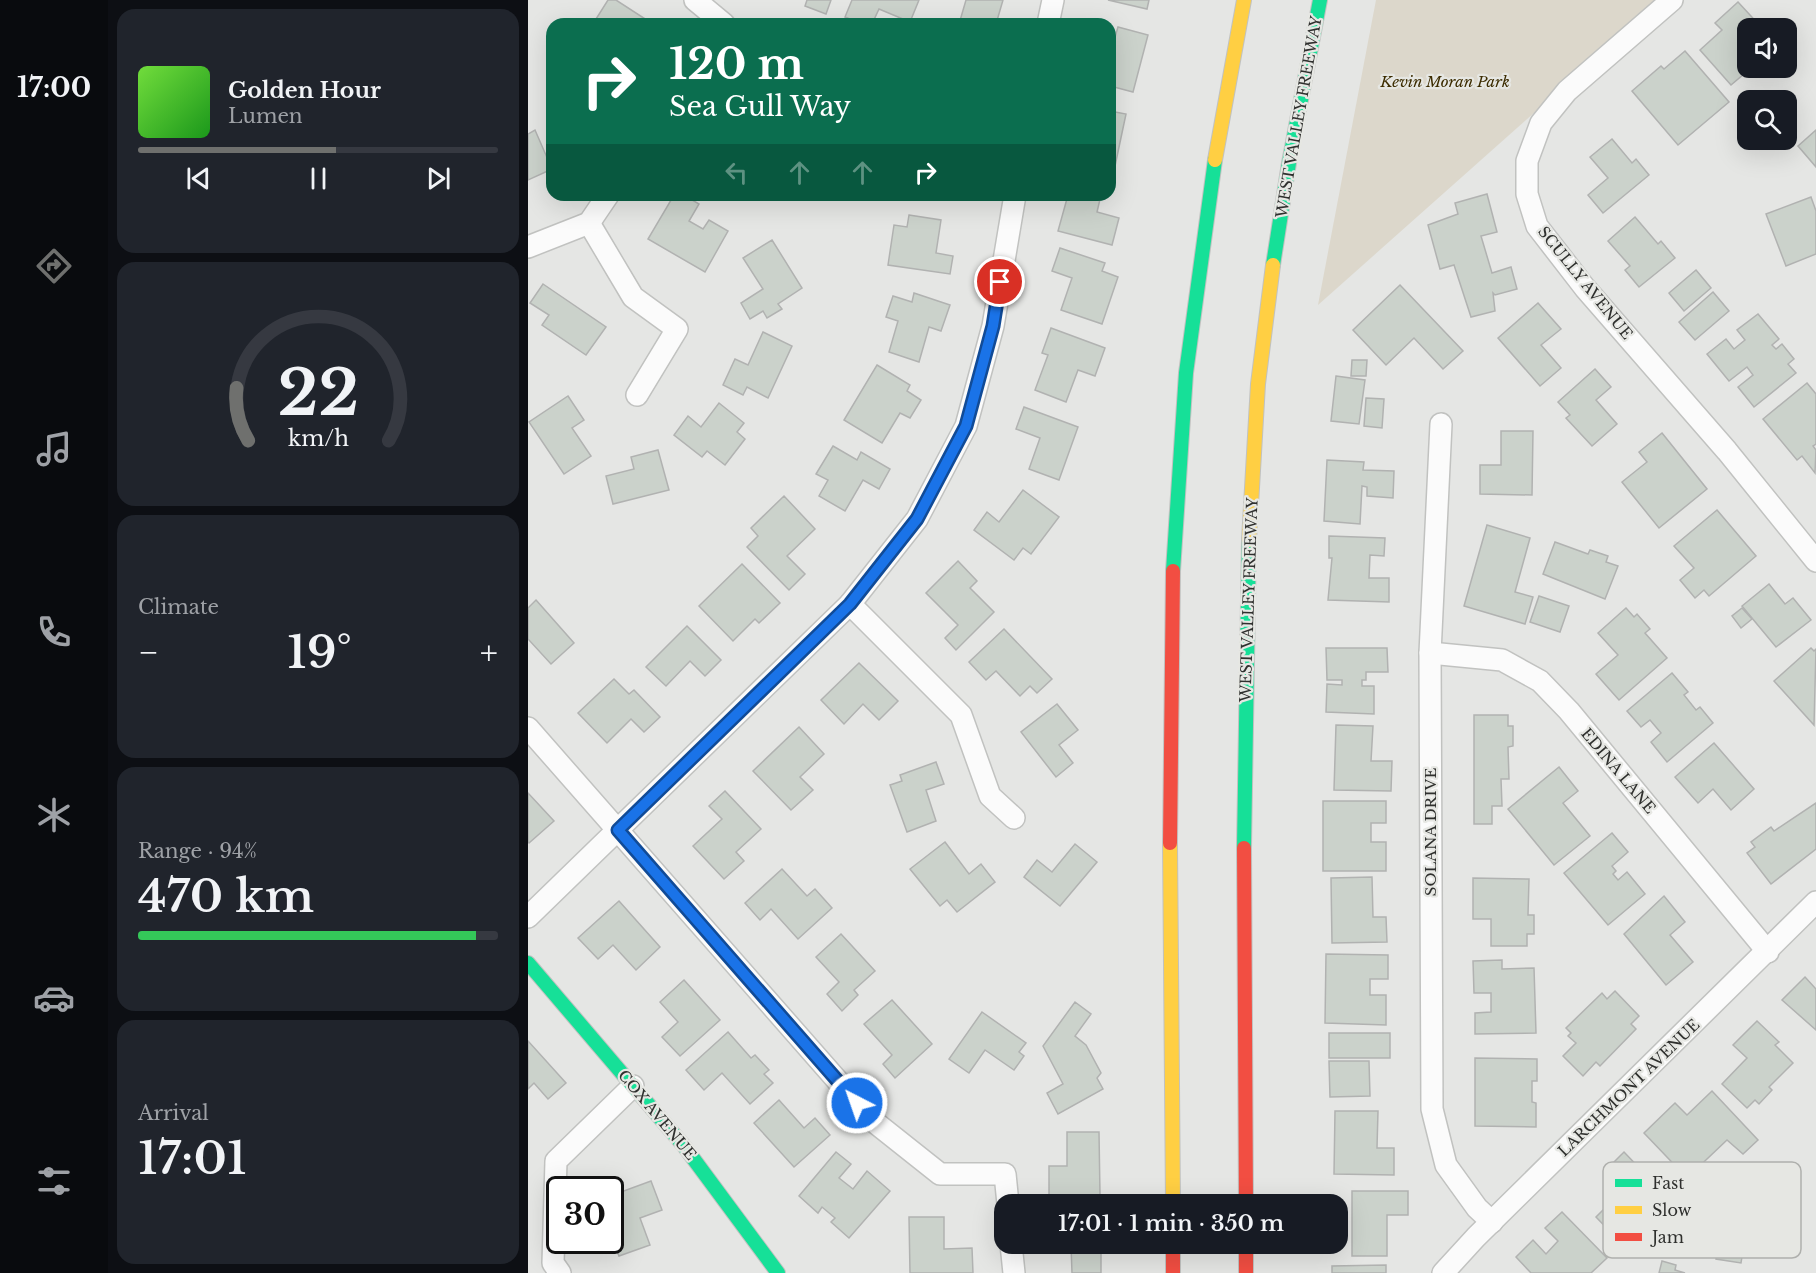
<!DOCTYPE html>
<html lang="en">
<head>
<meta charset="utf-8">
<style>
  body { margin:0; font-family:"Libre Baskerville",serif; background:#20242c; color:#f1f3f6; height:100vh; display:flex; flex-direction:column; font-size:22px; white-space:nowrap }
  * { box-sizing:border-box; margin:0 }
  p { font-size:20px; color:#9ea1a6 }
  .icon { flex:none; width:33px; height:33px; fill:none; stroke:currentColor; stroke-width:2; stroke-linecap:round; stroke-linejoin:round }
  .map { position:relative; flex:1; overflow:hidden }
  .details { display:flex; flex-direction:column; gap:9px; padding:9px; background:#0d0f14; width:420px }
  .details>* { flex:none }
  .hud { position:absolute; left:18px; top:18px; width:570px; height:183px; border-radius:18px; box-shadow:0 6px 24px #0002; background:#0b6e4f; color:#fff; overflow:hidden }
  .tools { position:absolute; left:1209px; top:18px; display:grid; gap:12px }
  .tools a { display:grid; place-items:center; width:60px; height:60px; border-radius:12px; background:#171b24; box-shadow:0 6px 24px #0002; font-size:30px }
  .speed { position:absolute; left:18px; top:1176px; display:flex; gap:12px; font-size:30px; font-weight:700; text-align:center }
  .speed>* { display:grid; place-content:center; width:78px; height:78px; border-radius:50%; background:#171b24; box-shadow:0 6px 24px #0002; line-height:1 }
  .speed .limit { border:3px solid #111; border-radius:9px; background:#fff; color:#111 }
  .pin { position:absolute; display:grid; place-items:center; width:51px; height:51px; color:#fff; margin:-26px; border:3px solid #fff; border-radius:50%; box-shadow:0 2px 6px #0007 }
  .me { position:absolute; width:66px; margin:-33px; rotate:319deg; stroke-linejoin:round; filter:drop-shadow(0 0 4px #0008) }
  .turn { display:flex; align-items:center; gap:21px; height:126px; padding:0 24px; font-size:27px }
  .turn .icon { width:78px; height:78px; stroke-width:2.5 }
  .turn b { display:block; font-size:42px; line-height:51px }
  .lanes { display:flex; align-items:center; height:57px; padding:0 24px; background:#0003; justify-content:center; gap:30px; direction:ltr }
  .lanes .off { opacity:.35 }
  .big { font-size:45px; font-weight:600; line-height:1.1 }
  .details .widget { flex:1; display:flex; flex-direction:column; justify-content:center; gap:9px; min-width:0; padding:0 21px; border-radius:18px; background:#20242c }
  .details .dial { align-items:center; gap:0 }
  .dial svg { height:156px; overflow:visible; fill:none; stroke:#363941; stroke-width:7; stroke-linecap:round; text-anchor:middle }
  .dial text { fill:#f1f3f6; stroke:none }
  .song { display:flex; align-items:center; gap:18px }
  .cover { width:72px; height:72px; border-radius:9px; background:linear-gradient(135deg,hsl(100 70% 55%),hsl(120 70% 35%)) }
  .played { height:6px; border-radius:3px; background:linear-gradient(90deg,#6f706e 55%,#363941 55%) }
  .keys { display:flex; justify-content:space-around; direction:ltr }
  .heat { display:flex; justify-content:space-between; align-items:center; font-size:33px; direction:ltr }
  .charge { height:9px; border-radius:4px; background:linear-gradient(90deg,#34c759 94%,#363941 0) }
  .trip { position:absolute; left:466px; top:1194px; width:354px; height:60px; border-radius:18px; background:#171b24; box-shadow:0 6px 24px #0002; font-weight:600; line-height:60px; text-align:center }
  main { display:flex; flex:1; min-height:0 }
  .tabs { display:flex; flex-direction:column; width:108px; justify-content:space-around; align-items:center; background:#090b0e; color:#9ea1a6 }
  .tabs .icon { width:42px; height:42px }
  .tabs .active { color:#6f706e }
  .tabs b { font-size:27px; color:#f1f3f6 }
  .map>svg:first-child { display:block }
  .green { fill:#dcd7cb }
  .building { fill:#cbd2cb; stroke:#b1b2b1; stroke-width:1.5 }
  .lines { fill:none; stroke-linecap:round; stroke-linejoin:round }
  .street-casing { stroke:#c1c2c0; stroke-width:24 }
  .fast-casing { stroke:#c1c2c0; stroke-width:16 }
  .slow-casing { stroke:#c1c2c0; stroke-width:16 }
  .jam-casing { stroke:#c1c2c0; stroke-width:16 }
  .street { stroke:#fbfbfb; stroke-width:21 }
  .fast { stroke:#16e098; stroke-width:14 }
  .slow { stroke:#ffcf43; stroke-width:14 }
  .jam { stroke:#f24e42; stroke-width:14 }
  .route-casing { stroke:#114b97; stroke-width:15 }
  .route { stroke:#1a73e8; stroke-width:10 }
  .labels { text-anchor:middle; stroke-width:4.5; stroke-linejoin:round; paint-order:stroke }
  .park-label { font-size:15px; font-style:italic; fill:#3c2c00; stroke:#e6e7e3 }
  .street-label { font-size:15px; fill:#2f302e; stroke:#e6e7e3 }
  .key { fill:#e6e7e3; stroke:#afb0ad; stroke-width:1.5 }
  .key-label { font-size:16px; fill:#2f302e }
</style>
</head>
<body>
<main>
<nav class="tabs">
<b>17:00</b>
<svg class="icon active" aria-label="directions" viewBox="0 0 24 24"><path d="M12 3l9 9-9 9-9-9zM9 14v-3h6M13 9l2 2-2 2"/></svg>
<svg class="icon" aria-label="music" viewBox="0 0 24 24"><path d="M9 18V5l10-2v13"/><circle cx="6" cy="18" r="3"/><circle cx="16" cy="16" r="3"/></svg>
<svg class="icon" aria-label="phone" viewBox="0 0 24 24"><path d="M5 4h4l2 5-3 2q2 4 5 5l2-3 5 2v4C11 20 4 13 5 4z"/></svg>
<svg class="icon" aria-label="climate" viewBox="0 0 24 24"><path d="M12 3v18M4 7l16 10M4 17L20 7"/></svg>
<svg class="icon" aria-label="car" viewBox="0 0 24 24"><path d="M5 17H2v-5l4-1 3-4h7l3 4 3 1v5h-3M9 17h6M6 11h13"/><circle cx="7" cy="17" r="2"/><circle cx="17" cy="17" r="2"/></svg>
<svg class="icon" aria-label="filters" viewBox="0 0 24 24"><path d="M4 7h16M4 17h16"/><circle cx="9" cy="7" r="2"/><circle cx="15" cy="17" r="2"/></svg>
</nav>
<section class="details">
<div class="widget">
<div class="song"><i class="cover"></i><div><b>Golden Hour</b><p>Lumen</p></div></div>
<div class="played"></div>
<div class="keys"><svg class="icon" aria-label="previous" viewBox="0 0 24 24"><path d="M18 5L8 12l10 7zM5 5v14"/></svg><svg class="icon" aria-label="pause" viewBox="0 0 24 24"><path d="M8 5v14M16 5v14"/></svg><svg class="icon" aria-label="next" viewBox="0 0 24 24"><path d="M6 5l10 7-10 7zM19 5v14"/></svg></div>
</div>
<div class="widget dial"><svg viewBox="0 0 100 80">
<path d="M14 69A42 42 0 1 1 86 69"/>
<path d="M14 69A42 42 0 0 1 8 42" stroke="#6f706e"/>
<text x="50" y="56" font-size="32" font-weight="700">22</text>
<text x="50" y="72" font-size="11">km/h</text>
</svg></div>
<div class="widget"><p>Climate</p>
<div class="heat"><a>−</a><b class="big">19°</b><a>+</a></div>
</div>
<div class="widget"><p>Range · 94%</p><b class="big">470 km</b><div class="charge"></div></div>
<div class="widget"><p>Arrival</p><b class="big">17:01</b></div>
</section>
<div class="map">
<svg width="1288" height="1273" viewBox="0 0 1288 1273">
  <rect width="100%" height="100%" fill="#e5e6e4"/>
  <!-- green -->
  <polygon class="green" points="848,0 1133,0 790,305"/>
  <!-- building -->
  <g class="building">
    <polygon points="80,0 88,0 125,24 76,24 68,19"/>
    <polygon points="279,0 303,0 298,14 277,6"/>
    <polygon points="324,0 391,0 382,22 351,9 344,24 334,24 317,17"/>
    <polygon points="438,0 475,0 468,24 431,24"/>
    <polygon points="580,0 621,0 619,9"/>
    <polygon points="1210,2 1234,28 1220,28 1220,68 1223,68 1203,85 1172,50 1194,30 1187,23"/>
    <polygon points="590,27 620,35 605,92 582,86 582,54"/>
    <polygon points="1157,51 1201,102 1150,145 1104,91 1133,66 1136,69"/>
    <polygon points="582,111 598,114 587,166 582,165"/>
    <polygon points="7,130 24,169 0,180 0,134"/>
    <polygon points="1288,130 1288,167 1270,146"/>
    <polygon points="1084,139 1104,163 1108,159 1121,175 1075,213 1060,195 1080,178 1062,157"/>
    <polygon points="959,194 969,232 953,236 964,273 983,267 989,289 967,295 965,293 967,311 943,317 926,265 912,269 900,225 930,214 927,203"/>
    <polygon points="146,195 156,195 171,204 161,221 175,229 181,220 200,231 177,272 120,239"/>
    <polygon points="540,195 573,195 569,212 591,218 584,245 530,231"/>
    <polygon points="1283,197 1288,211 1288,254 1258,266 1238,214"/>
    <polygon points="381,215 413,220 408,253 425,256 422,274 360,265 366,225 379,227"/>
    <polygon points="1107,217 1130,244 1133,241 1147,258 1111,287 1097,270 1102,266 1080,241"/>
    <polygon points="244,240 274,288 250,304 254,309 239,318 235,311 222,319 213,303 235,289 215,258"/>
    <polygon points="532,248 577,263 574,271 590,277 574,324 533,310 544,278 524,271"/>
    <polygon points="1168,270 1183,288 1156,311 1141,293"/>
    <polygon points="15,284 78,327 58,355 14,325 21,315 2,303"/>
    <polygon points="872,285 935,351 915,369 886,338 858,365 825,330"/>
    <polygon points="1185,292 1201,311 1167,340 1151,322"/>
    <polygon points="386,293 422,305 413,331 401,327 391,362 361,352 370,321 358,317 365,296 384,302"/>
    <polygon points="1010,303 1033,329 1013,345 1033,368 1012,386 970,338"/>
    <polygon points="1230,314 1251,339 1244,345 1248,349 1254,344 1266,359 1260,364 1268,373 1226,407 1210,387 1225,375 1219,367 1201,381 1179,354 1198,339 1206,349 1217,340 1209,330"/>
    <polygon points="523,328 577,348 567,376 550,370 538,402 507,390 520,355 514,353"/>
    <polygon points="235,332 264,346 240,398 219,387 215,395 195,385 207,359 220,365"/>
    <polygon points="824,360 839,360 838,376 823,376"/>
    <polygon points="349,365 382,385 379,391 393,400 382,418 372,413 354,443 316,420"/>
    <polygon points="1067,369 1083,387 1068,400 1089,424 1064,446 1038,418 1042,415 1030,402"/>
    <polygon points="808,376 837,380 831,424 803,421"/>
    <polygon points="1279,383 1288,394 1288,444 1285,446 1288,450 1287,473 1274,456 1269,460 1235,419"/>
    <polygon points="40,396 56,420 44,428 63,456 36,474 1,422"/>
    <polygon points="838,398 856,399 854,428 836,426"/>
    <polygon points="191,403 216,423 209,432 217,439 197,465 179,451 174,457 146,435 160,416 173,427"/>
    <polygon points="496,407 550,427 531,480 501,469 512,438 488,429"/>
    <polygon points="973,431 1005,431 1004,495 952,494 952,465 973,465"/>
    <polygon points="1134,433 1179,489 1131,528 1094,482 1119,462 1111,452"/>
    <polygon points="305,446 329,460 333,452 362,469 351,489 335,480 317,511 291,496 300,480 288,474"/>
    <polygon points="130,450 141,490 85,504 78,476 106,469 103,457"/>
    <polygon points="799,460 836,462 835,470 866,471 865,498 839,496 839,487 834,486 832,524 796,521"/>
    <polygon points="495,490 531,517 503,554 495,548 486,560 446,530 459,512 471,522"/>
    <polygon points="256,496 287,529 259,556 277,574 261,590 219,547 230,536 223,528"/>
    <polygon points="1189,510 1228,556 1181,596 1176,590 1167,598 1152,580 1166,568 1146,546"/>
    <polygon points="959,525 1002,538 987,592 1005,597 997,624 936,606"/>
    <polygon points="801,536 857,538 856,556 842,555 841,578 861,578 861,602 800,600 804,558 801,558"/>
    <polygon points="1027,542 1060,554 1062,550 1080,556 1078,562 1090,566 1077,599 1015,574"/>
    <polygon points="430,561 449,581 442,588 466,612 428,650 417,638 430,625 398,593"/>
    <polygon points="214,564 252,603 231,623 227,619 205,641 171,606"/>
    <polygon points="1241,584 1257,604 1265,598 1283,620 1248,647 1214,606"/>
    <polygon points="1011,596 1041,606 1032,632 1002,622"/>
    <polygon points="8,600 46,643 23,664 0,639 0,608"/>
    <polygon points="1098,608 1106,617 1109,614 1122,629 1117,633 1139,658 1091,700 1068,674 1090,655 1070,633"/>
    <polygon points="1214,608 1224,619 1213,628 1204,616"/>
    <polygon points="159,626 193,660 177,676 162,661 138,686 118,667"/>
    <polygon points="476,629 524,679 509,693 502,686 492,696 468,671 458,680 441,662"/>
    <polygon points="798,648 859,648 860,672 838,672 838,680 834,680 834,686 846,686 846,714 798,712 799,684 814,685 814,680 799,680"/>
    <polygon points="1283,648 1286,651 1288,649 1286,725 1246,681"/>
    <polygon points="331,663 370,701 351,720 335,704 316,724 293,700"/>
    <polygon points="1144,673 1160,692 1156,695 1168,710 1172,707 1185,723 1139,762 1123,742 1133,733 1122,720 1113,727 1099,711"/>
    <polygon points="86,679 101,694 106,690 132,717 116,732 103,719 79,743 50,713"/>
    <polygon points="529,704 550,730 531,745 545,763 528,777 493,732"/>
    <polygon points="946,715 980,715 980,726 985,726 985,746 980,747 981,779 973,779 974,806 964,806 964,824 946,824"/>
    <polygon points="808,725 845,726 843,761 864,761 863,791 806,790"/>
    <polygon points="271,727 296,754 272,777 285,790 263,810 225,771"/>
    <polygon points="1186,743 1226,789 1203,810 1185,789 1170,803 1147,777"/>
    <polygon points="408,762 416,784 398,790 408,821 379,832 362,785 374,781 372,775"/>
    <polygon points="1031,767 1050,791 1035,803 1062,836 1026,865 980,809"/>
    <polygon points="197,791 233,829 208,852 216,861 196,879 165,846 194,819 181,806"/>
    <polygon points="0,793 26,821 1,843 0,842"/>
    <polygon points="795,801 858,801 858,823 843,823 843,842 858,842 858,871 795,871"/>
    <polygon points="1288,803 1288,849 1243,884 1219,853 1227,847 1223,842 1243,827 1246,831"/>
    <polygon points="1084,833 1100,852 1084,866 1088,871 1085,874 1090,880 1099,872 1117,894 1080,925 1036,873"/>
    <polygon points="417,842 441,874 453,864 467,882 429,912 419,900 412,906 382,869"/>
    <polygon points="547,844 569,862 532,906 496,877 509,860 524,872"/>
    <polygon points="254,869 279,896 287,889 304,908 270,939 243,909 232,920 217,903"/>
    <polygon points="844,877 845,917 858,917 859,942 804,943 803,878"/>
    <polygon points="945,878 1001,879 1000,915 1006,915 1006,934 999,934 999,946 963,946 963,919 945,919"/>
    <polygon points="1136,896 1157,922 1142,935 1165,962 1138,985 1096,934"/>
    <polygon points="91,901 132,947 108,970 85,945 70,959 50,938"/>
    <polygon points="313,934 347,971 326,990 330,995 314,1011 299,994 311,982 288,957"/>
    <polygon points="798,954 860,955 860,979 842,979 842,995 858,995 858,1025 797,1023"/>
    <polygon points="974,960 974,969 1006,968 1008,1033 947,1034 947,1013 963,1012 963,993 946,993 945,961"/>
    <polygon points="1277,977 1288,989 1288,1030 1254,1000"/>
    <polygon points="156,980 192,1020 152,1056 134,1037 150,1022 132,1002"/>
    <polygon points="1087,991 1111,1016 1103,1024 1108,1029 1072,1066 1068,1062 1055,1076 1035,1056 1048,1043 1040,1036 1043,1033 1038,1028 1074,993 1079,999"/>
    <polygon points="364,1000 404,1044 367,1078 355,1064 364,1055 336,1024"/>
    <polygon points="547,1002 563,1014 547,1036 558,1045 573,1073 569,1078 575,1089 530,1114 519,1093 535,1084 515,1046"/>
    <polygon points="454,1012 498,1043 491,1052 496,1056 486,1070 457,1050 441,1073 421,1059"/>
    <polygon points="1229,1021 1251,1042 1247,1045 1265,1063 1241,1087 1244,1090 1231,1104 1227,1100 1219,1108 1194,1084 1219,1058 1205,1045"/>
    <polygon points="200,1032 223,1058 227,1055 241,1070 236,1074 245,1083 222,1104 194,1073 176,1090 158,1070"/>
    <rect x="801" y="1033" width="61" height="25"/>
    <polygon points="0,1041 38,1083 20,1099 6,1083 0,1089"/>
    <polygon points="947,1058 1009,1059 1009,1081 1004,1081 1004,1102 1008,1103 1008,1127 947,1126"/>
    <polygon points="801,1061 841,1061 842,1096 802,1097"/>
    <polygon points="1184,1091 1230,1140 1215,1154 1199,1140 1159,1178 1116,1133 1147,1103 1159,1115"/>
    <polygon points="251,1100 276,1128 287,1118 302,1135 266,1167 226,1123"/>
    <polygon points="807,1111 850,1111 849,1148 866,1148 866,1175 806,1174"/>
    <polygon points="539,1132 571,1132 572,1195 521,1195 521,1166 539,1166"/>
    <polygon points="308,1152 323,1164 311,1178 325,1189 339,1171 362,1191 321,1238 303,1222 307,1218 294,1207 290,1213 271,1196"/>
    <polygon points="1096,1152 1141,1199 1094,1244 1068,1217 1095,1190 1077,1171"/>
    <polygon points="123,1181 134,1210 112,1218 122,1245 91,1256 82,1234 82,1196"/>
    <polygon points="824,1191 880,1191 880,1215 859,1215 859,1256 824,1256"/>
    <polygon points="1195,1207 1255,1215 1251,1249 1216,1244 1213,1263 1188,1259"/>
    <polygon points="1034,1212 1079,1258 1063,1273 1003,1273 988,1257 1005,1240 1018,1254 1030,1241 1017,1228"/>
    <polygon points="381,1217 416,1217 416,1249 444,1248 445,1273 382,1273"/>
    <polygon points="522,1244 573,1244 573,1273 544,1273 543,1245"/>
    <polygon points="1134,1261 1148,1265 1147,1270 1157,1273 1131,1273"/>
    <polygon points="858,1265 858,1273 804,1273 804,1266"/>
  </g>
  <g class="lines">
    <defs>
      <g id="street">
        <polyline points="167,0 196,24"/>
        <polyline points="1144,0 1039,91 1013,123 999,161 999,194 1009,226 1057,288 1199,451 1288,561"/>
        <polyline points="520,24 525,0"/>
        <polyline points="61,223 105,297 149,329 109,395"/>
        <polyline points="0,247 61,223 80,195"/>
        <polyline points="913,424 902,653 904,1109 918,1165 949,1208 964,1222"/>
        <polyline points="322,604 433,715 462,796 486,818"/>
        <polyline points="902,653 974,660 1012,681 1041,711 1240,952"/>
        <polyline points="0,728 344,1120 412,1174 477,1174 480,1204"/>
        <polyline points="0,917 322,604 389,519 438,426 465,326 487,195"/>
        <polyline points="483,1244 486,1273"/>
        <polyline points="32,1273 25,1263 28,1161 105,1086"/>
        <polyline points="915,1273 948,1237 1288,902"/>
      </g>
      <g id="fast">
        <polyline points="745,265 761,163 792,0"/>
        <polyline points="645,571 658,373 687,160"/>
        <polyline points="716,848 721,540"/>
        <polyline points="0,963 156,1146 250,1273"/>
      </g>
      <g id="slow">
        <polyline points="687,160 716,0"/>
        <polyline points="721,540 730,384 745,265"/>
        <polyline points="642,843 645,1204"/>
      </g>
      <g id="jam">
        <polyline points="642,843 645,571"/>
        <polyline points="716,848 718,1204"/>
        <polyline points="645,1244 645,1273"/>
        <polyline points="718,1244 718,1273"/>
      </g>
    </defs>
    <!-- street casing -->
    <use href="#street" class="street-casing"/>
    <!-- fast casing -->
    <use href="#fast" class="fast-casing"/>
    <!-- slow casing -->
    <use href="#slow" class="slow-casing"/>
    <!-- jam casing -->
    <use href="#jam" class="jam-casing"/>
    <!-- street -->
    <use href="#street" class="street"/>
    <!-- fast -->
    <use href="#fast" class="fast"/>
    <!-- slow -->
    <use href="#slow" class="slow"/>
    <!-- jam -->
    <use href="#jam" class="jam"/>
  </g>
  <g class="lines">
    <defs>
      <polyline id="route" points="329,1103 90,830 322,604 389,519 438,426 465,326 472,282"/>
    </defs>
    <!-- route casing -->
    <use href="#route" class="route-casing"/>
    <!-- route -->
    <use href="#route" class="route"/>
  </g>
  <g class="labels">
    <!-- park labels -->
    <g class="park-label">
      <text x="917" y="87">Kevin Moran Park</text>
    </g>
    <!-- street labels -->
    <g class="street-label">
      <text transform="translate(771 117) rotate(-80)" y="5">WEST VALLEY FREEWAY</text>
      <text transform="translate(1057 283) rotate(51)" y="5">SCULLY AVENUE</text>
      <text transform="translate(721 600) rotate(-88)" y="5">WEST VALLEY FREEWAY</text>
      <text transform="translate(1090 771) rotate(50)" y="5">EDINA LANE</text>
      <text transform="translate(903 832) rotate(-90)" y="5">SOLANA DRIVE</text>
      <text transform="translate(1101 1088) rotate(-44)" y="5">LARCHMONT AVENUE</text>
      <text transform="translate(129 1115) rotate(50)" y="5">COX AVENUE</text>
    </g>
  </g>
  <!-- legend -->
  <rect x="1075" y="1162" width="198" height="96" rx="9" class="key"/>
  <rect x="1087" y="1179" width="27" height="8" fill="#16e098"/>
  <rect x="1087" y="1206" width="27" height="8" fill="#ffcf43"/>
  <rect x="1087" y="1233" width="27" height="8" fill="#f24e42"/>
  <g class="key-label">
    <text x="1124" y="1189">Fast</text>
    <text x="1124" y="1216">Slow</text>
    <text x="1124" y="1243">Jam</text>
  </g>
</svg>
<div class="tools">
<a><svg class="icon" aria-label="sound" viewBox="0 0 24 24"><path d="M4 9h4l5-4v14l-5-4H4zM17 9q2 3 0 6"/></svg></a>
<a><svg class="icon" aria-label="search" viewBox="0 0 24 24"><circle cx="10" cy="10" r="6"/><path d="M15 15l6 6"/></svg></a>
</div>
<div class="speed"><div class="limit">30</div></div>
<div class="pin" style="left:472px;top:282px;background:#d93025"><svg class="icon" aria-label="arrive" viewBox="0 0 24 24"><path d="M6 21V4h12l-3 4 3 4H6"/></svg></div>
<svg class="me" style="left:329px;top:1103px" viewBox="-20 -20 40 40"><circle r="17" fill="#1a73e8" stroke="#fff" stroke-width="3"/><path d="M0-11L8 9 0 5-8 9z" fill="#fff"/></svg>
<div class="trip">17:01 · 1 min · 350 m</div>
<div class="hud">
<div class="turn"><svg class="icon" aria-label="right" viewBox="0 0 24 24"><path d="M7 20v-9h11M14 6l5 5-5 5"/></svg><div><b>120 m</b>Sea Gull Way</div></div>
<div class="lanes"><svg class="icon off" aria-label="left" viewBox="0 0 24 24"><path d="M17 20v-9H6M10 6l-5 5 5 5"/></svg><svg class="icon off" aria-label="ahead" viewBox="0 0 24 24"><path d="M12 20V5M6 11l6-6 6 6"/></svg><svg class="icon off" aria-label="ahead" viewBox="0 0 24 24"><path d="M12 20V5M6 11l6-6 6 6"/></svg><svg class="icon" aria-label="right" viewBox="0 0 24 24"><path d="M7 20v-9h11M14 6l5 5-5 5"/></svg></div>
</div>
</div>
</main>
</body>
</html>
